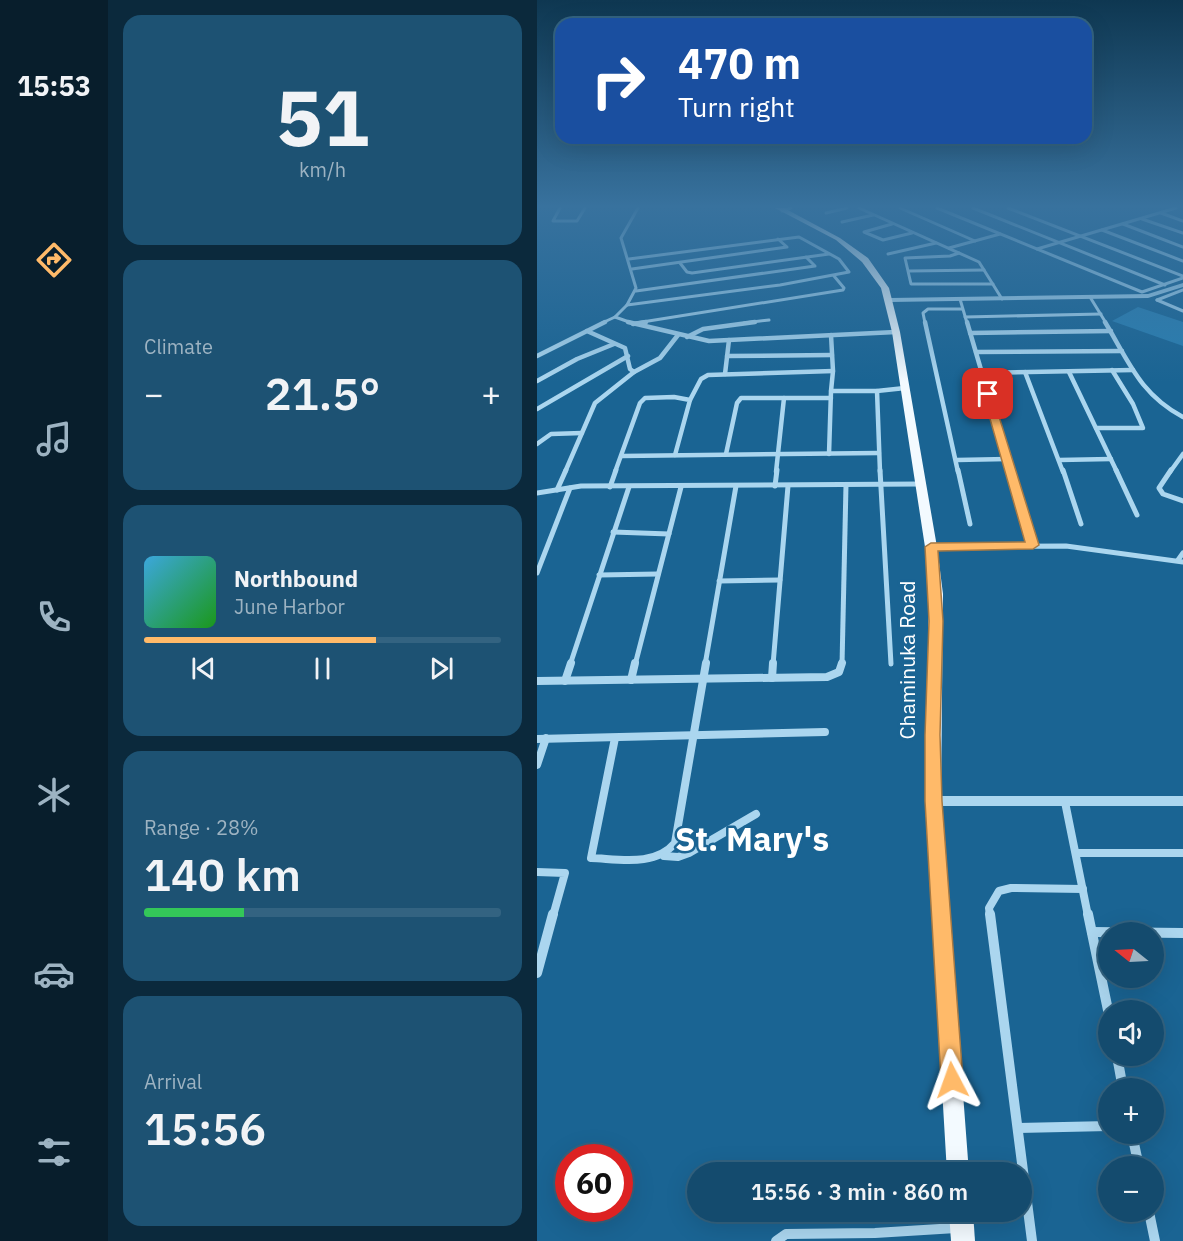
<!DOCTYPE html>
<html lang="en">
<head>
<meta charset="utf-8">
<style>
  body { margin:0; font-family:"IBM Plex Sans",sans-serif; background:#1d5273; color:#f1f3f6; height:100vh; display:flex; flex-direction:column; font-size:22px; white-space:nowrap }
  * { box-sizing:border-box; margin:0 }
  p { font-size:20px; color:#9db3c2 }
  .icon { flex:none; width:33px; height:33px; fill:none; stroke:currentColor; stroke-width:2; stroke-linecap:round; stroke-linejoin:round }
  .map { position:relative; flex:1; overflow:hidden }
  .drawer { display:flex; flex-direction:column; gap:15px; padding:15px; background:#0b293c; width:429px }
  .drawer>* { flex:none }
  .hud { position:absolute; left:18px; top:18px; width:537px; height:126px; border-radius:18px; box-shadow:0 6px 24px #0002,0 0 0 2px #336381; background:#1a4fa0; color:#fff; overflow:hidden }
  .needle { width:39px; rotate:288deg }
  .controls { position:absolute; left:561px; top:922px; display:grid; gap:12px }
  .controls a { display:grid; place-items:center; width:66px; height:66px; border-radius:50%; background:#144b6e; box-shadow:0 6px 24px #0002,0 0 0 2px #336381; font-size:30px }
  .speed { position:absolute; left:18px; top:1144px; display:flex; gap:12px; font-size:30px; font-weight:700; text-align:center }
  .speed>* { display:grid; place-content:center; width:78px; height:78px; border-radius:50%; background:#144b6e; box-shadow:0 6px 24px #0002,0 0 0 2px #336381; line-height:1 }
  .speed .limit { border:9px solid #d22; background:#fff; color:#111 }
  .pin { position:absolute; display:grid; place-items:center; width:51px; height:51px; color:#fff; margin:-26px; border-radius:12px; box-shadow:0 3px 9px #0006 }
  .me { position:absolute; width:66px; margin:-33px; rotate:356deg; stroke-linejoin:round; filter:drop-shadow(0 0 4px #0008) }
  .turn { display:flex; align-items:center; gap:21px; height:126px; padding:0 24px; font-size:27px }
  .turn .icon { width:78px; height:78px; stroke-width:2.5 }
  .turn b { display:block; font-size:42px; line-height:51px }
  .big { font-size:45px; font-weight:600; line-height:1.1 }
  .drawer .tile { flex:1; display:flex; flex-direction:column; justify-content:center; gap:9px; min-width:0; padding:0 21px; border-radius:18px; background:#1d5273 }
  .drawer .dial { align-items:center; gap:0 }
  .dial b { font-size:78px; line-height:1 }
  .song { display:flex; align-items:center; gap:18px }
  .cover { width:72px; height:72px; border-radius:9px; background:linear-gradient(135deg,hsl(200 70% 55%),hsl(120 70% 35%)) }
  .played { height:6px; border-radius:3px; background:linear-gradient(90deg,#ffba69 65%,#336381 65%) }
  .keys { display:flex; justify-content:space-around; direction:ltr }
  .heat { display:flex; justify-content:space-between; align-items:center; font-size:33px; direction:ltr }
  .charge { height:9px; border-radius:4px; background:linear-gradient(90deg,#34c759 28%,#336381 0) }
  .trip { position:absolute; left:150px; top:1162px; width:345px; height:60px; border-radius:30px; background:#144b6e; box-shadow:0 6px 24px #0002,0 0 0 2px #336381; font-weight:600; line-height:60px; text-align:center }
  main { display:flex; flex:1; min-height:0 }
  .tab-bar { display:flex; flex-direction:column; width:108px; justify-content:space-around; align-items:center; background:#081e2c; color:#9db3c2 }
  .tab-bar .icon { width:42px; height:42px }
  .tab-bar .active { color:#ffba69 }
  .tab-bar b { font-size:27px; color:#f1f3f6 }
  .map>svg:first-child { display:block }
  .green { fill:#2a7eb0 }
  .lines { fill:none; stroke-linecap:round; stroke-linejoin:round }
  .minor-far4 { stroke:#abd6ef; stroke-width:3 }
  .minor-far3 { stroke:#abd6ef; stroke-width:4.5 }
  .minor-far2 { stroke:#abd6ef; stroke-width:5 }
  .minor-far1 { stroke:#abd6ef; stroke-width:8 }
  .minor { stroke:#abd6ef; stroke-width:10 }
  .tertiary { fill:#abd6ef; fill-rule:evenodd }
  .primary { fill:#f3faff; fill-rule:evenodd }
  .route { fill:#ffba69; stroke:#a67944; stroke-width:1.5 }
  .labels { text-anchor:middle; stroke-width:5; stroke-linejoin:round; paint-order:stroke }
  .street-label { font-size:21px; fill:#fff; stroke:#1a6493 }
  .near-district-label { font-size:33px; font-weight:bold; fill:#fff; stroke:#1a6493 }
</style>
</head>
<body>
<main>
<nav class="tab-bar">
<b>15:53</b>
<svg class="icon active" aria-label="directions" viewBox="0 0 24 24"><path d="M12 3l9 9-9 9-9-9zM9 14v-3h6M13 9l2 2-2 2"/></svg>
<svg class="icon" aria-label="music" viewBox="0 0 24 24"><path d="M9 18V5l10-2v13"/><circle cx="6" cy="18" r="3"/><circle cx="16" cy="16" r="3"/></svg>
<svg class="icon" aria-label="phone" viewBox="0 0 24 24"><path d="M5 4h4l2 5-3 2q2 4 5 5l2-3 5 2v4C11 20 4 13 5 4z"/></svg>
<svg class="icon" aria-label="climate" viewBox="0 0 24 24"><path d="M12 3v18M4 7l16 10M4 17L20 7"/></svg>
<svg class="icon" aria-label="car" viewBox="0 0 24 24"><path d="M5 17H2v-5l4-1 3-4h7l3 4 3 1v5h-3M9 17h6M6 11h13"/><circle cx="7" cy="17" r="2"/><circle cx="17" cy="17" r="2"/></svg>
<svg class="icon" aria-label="filters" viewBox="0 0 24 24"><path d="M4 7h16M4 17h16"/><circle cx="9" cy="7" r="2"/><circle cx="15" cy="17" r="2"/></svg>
</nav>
<section class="drawer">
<div class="tile dial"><b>51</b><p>km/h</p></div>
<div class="tile"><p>Climate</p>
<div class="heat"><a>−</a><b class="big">21.5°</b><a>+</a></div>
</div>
<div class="tile">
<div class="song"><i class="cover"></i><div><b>Northbound</b><p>June Harbor</p></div></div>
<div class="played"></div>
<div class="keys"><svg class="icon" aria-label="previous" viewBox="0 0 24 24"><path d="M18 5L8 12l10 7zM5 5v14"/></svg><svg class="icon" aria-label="pause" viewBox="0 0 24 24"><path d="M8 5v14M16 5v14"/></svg><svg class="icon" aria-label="next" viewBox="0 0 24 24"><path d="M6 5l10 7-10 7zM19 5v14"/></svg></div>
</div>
<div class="tile"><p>Range · 28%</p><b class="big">140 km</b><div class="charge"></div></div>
<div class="tile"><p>Arrival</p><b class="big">15:56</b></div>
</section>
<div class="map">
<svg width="646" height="1241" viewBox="0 0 646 1241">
  <rect width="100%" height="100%" fill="#1a6493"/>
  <!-- green -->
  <polygon class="green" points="601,307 646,322 646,346 575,321"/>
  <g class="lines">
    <!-- minor-far4 -->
    <g class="minor-far4">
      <polyline points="23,208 16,221 40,221 48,208"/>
      <polyline points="322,208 442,262 465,299"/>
      <polyline points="363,208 438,241"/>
      <polyline points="400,208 605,292 646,278"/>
      <polyline points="436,208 628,285"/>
      <polyline points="471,208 646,276"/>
      <polyline points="245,211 254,208"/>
      <polyline points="289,213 310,208"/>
      <polyline points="624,213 646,221"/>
      <polyline points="605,219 646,233"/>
      <polyline points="305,222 336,215"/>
      <polyline points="355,224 327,232 346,240 375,233"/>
      <polyline points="586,224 646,247"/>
      <polyline points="565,230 646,261"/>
      <polyline points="412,248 463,234"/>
      <polyline points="500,249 639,208"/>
      <polyline points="422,253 413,256 368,258 374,284 456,284"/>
      <polyline points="351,254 399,243"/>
      <polyline points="143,263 150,272 155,273 292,254"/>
      <polyline points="95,269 250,247 241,239"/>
      <polyline points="372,271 447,270"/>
      <polyline points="99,291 278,266 269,257"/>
      <polyline points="553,297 569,323"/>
      <polyline points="423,299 430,323"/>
      <polyline points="620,300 646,311"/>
      <polyline points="620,300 646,290"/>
      <polyline points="90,305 99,288 84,238 101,208"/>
      <polyline points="78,317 90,305 243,285 312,272 302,259 262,237 92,259"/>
      <polyline points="428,317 564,314"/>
      <polyline points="65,323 78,317 95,323"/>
      <polyline points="99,323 306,290 307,288 297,276"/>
      <polyline points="207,323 232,320"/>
      <polyline points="388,323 386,313 391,309 425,309"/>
    </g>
    <!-- minor-far3 -->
    <g class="minor-far3">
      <polyline points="91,322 172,341 359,332"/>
      <polyline points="388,322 421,472"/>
      <polyline points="430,322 474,472"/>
      <path d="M 568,322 C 592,362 603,394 646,417"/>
      <polyline points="96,324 109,322"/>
      <polyline points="50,331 88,348 93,369 97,372 123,358 141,335"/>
      <polyline points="433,333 574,331"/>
      <polyline points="294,335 296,371 294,391"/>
      <polyline points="150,337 166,329 218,322"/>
      <polyline points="439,352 585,351"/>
      <polyline points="0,356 68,322"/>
      <polyline points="190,356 295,355"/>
      <polyline points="488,372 526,472"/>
      <polyline points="532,372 580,472"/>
      <polyline points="444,373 596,370"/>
      <polyline points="188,374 192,340"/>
      <polyline points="0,381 40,359 77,344"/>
      <polyline points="340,391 368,388"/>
      <polyline points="153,400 164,379 171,375 296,371"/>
      <polyline points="0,409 91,356"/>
      <polyline points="559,428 606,428 596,404 575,370"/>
      <polyline points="0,444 14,434 45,433"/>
      <polyline points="189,454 200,403 204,398 294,398"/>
      <polyline points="292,454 294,391 340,391 343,472"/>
      <polyline points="85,456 342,453"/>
      <polyline points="420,460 470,459"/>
      <polyline points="522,460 574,459"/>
      <polyline points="28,472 58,403 97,372"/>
      <polyline points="78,472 103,403 108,398 137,397 153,400 138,455"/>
      <polyline points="239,472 247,398"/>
      <polyline points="633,472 646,454"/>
    </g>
    <!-- minor-far2 -->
    <g class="minor-far2">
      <polyline points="343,470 354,664"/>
      <polyline points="421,470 433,524"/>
      <polyline points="474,470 496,545"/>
      <polyline points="526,470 544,524"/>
      <polyline points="579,470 600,515"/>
      <polyline points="634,470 622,488 626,494 646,501"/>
      <polyline points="238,486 240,470"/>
      <polyline points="73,487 79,470"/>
      <polyline points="20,490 29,470"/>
      <polyline points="0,493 44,486 383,484"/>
      <polyline points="76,532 132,534"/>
      <polyline points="394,547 529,546 646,562"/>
      <polyline points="641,560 646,553"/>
      <polyline points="0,573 33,488"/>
      <polyline points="62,575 121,574"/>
      <polyline points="182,581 243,580"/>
      <polyline points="33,665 92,487"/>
      <polyline points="98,665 144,487"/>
      <polyline points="168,665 199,486"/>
      <polyline points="236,665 251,486"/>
      <polyline points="305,665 309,485"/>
    </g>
    <!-- minor-far1 -->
    <g class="minor-far1">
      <polyline points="235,678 236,663"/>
      <polyline points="94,680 98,663"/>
      <polyline points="0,681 290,677 302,672 305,663"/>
      <polyline points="28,681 34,663"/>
      <path d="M 78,738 L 54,858 C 82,859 118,867 138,843 L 169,663"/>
      <polyline points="0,739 288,732"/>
      <polyline points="0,765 9,738"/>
      <polyline points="528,802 551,916"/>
      <polyline points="540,853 646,853"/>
      <polyline points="127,856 141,857 152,853 219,814"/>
      <polyline points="0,872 28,873 16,916"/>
      <polyline points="453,916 452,908 462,891 474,888 546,889"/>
    </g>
    <!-- minor -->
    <g class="minor">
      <polyline points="453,914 495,1241"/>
      <polyline points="551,914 572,1015"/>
      <polyline points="555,932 646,933"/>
      <polyline points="0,973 16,914"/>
      <polyline points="580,1056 586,1089"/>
      <polyline points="481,1128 572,1126"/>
      <polyline points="595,1134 602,1167"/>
      <polyline points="612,1212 618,1241"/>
      <polyline points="239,1241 249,1234 338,1233 419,1228"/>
    </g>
    <!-- tertiary -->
    <g class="tertiary">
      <polygon points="646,283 646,287 611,298 353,302 350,300 353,298 611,294"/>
      <polygon points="396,796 646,796 646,806 396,806 391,805 390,801 391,797"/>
    </g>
    <!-- primary -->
    <g class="primary">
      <polygon points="238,208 247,208 303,238 331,258 352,288 363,332 400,547 406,594 404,801 432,1173 410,1173 388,801 392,594 388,547 355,332 344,288 325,262 299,240"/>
      <polygon points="412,1212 436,1212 438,1241 414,1241"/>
    </g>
  </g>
  <!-- sky -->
  <linearGradient id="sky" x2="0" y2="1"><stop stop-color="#0e3751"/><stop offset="0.54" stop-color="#38729e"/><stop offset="1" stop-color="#38729e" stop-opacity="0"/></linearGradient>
  <rect width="646" height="382" fill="url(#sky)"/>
  <!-- route -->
  <polygon class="route" points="447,392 455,394 502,545 496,549 401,551 406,621 403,735 405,801 426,1080 423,1088 415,1091 407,1088 404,1080 388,801 388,735 392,621 388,547 394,543 488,542 446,394"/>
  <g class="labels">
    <!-- street labels -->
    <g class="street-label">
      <text transform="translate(371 660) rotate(-90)" y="7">Chaminuka Road</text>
    </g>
    <!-- near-district labels -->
    <g class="near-district-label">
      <text x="215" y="851">St. Mary's</text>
    </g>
  </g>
</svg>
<div class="controls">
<a><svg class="needle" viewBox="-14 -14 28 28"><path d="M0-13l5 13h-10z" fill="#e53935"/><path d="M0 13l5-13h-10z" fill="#9db3c2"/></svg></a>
<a><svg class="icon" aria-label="sound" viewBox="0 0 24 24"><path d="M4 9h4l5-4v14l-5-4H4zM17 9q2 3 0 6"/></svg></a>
<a>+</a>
<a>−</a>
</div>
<div class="speed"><div class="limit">60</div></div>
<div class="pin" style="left:451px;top:394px;background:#d93025"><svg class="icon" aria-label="arrive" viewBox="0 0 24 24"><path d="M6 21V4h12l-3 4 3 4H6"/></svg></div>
<svg class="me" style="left:415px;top:1080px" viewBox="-20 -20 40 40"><path d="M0-17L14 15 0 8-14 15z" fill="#ffba69" stroke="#fff" stroke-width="4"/></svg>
<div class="trip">15:56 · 3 min · 860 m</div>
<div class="hud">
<div class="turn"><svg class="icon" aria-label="right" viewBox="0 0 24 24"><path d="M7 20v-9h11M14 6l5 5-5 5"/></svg><div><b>470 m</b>Turn right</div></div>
</div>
</div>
</main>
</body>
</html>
